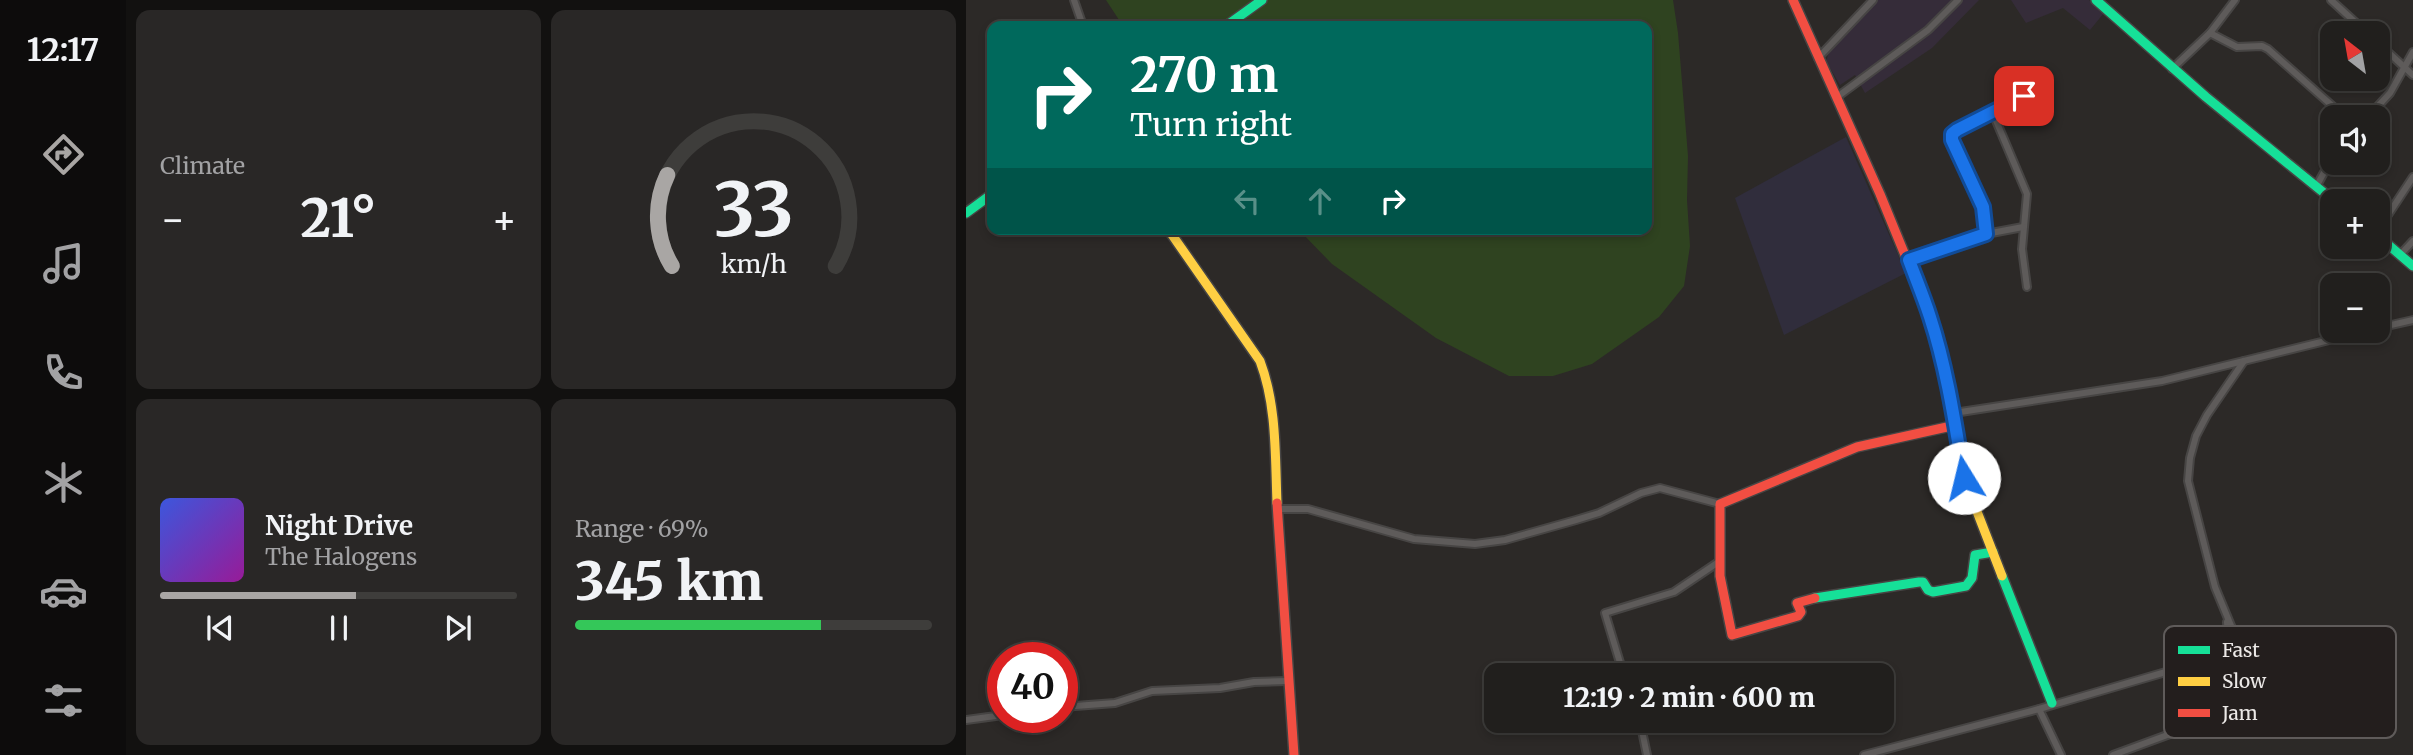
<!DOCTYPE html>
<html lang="en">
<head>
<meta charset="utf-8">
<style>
  body { margin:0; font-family:Merriweather,serif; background:#292726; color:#f1f3f6; height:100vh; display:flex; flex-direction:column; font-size:26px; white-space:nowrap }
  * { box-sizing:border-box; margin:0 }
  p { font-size:23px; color:#a2a2a4 }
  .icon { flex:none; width:38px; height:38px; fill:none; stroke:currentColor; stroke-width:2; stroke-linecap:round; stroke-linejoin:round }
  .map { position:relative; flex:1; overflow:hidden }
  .details { display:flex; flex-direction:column; gap:10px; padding:10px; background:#121110; width:840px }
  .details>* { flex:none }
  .banner { position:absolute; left:21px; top:21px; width:665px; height:214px; border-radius:14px; box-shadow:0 4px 10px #0003,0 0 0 2px #3e3d3b; background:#00695c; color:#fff; overflow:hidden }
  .needle { width:46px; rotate:329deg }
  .tools { position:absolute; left:1354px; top:21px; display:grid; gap:14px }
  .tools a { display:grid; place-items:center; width:70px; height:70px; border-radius:14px; background:#211f1d; box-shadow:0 4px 10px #0003,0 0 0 2px #3e3d3b; font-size:35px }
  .speed { position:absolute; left:21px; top:642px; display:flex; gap:14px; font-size:35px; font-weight:700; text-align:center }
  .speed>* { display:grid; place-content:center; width:91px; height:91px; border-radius:50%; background:#211f1d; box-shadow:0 4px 10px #0003,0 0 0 2px #3e3d3b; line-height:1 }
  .speed .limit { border:10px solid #d22; background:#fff; color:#111 }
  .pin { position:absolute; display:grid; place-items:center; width:60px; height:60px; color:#fff; margin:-30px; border-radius:14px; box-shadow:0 4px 10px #0006 }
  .me { position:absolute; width:77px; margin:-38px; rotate:351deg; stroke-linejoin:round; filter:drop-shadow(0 0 5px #0008) }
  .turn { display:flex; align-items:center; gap:24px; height:147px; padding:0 28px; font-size:32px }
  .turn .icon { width:91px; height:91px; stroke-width:2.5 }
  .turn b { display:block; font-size:49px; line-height:60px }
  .lanes { display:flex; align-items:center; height:66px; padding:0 28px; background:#0003; justify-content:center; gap:35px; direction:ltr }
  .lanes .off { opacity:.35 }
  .big { font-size:52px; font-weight:800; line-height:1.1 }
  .details .widget { flex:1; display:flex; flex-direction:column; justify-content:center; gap:10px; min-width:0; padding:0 24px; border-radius:14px; background:#292726 }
  .details .dial { align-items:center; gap:0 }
  .dial svg { height:182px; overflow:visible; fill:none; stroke:#3e3d3b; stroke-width:7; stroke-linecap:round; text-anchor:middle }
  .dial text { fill:#f1f3f6; stroke:none }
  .song { display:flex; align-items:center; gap:21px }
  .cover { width:84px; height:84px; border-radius:10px; background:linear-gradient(135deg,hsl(230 70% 55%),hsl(300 70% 35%)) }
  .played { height:7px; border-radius:4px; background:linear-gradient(90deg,#a9a6a4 55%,#3e3d3b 55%) }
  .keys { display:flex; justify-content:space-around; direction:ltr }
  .heat { display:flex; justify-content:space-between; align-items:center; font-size:38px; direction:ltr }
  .charge { height:10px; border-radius:5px; background:linear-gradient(90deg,#34c759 69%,#3e3d3b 0) }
  .details .tiles { flex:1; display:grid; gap:10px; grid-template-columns:repeat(2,1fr) }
  .trip { position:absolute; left:518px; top:663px; width:410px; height:70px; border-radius:14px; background:#211f1d; box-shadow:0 4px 10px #0003,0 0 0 2px #3e3d3b; font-weight:800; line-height:70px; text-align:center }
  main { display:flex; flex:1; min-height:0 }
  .tab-bar { display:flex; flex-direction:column; width:126px; justify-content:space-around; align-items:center; background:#0d0c0c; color:#a2a2a4 }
  .tab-bar .icon { width:49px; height:49px }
  .tab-bar .active { color:#a9a6a4 }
  .tab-bar b { font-size:32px; color:#f1f3f6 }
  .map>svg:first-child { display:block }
  .commercial { fill:#352c39 }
  .medical { fill:#302d3c }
  .green { fill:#2f4320 }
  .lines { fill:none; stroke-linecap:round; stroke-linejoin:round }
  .street-casing { stroke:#474544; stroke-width:10 }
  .fast-casing { stroke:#474544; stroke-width:12 }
  .slow-casing { stroke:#474544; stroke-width:12 }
  .jam-casing { stroke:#474544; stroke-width:12 }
  .street { stroke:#5e5b5a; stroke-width:6 }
  .fast { stroke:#16e098; stroke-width:9 }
  .slow { stroke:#ffcf43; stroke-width:9 }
  .jam { stroke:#f24e42; stroke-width:9 }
  .route-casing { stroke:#114b97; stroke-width:18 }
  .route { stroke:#1a73e8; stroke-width:12 }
  .key { fill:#231e1d; stroke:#5f5b5a; stroke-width:2 }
  .key-label { font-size:19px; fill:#ece9e7 }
</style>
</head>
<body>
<main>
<nav class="tab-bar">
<b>12:17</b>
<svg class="icon active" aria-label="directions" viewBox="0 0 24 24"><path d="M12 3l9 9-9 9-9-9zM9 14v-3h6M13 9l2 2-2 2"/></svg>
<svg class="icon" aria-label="music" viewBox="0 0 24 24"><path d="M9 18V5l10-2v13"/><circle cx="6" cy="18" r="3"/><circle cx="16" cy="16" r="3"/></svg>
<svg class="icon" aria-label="phone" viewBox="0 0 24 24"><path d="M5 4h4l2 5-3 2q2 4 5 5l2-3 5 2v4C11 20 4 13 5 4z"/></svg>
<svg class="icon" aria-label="climate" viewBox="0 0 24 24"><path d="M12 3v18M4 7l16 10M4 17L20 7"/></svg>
<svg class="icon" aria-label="car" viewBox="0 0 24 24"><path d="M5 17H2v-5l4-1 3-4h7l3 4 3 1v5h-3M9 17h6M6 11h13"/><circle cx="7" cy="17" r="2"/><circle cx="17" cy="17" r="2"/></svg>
<svg class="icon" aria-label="filters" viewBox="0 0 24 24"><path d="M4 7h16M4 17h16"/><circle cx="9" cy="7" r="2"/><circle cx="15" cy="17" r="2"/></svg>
</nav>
<section class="details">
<div class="tiles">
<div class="widget"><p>Climate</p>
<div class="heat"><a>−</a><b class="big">21°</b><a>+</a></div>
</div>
<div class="widget dial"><svg viewBox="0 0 100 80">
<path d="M14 69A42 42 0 1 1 86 69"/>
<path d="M14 69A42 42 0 0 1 12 29" stroke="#a9a6a4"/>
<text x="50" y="56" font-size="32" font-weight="700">33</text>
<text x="50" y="72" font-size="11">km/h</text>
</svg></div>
<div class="widget">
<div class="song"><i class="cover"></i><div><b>Night Drive</b><p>The Halogens</p></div></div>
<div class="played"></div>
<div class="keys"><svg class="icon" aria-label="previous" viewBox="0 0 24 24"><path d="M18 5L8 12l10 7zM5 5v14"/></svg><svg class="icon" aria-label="pause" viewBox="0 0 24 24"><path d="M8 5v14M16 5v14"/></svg><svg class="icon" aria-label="next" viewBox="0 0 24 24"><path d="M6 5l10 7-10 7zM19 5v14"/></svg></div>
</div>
<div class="widget"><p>Range · 69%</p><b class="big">345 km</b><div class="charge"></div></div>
</div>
</section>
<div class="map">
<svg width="1447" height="755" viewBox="0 0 1447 755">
  <rect width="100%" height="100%" fill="#2c2927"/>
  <!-- commercial -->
  <g class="commercial">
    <polygon points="911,0 1013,0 966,48 899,93 889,75 874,85 860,61 864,50"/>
    <polygon points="1045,0 1123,0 1138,13 1124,30 1097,8 1060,23"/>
  </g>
  <!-- medical -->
  <polygon class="medical" points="880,137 940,273 818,335 769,198"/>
  <!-- green -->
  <polygon class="green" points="140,0 707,0 712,33 722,156 721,200 724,246 718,286 693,317 626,364 587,376 543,376 470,338 366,264 332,229 681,229 681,26 157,26"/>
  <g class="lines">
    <defs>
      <g id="street">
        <polyline points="108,0 117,26"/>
        <polyline points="1365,0 1401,33"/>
        <polyline points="1244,33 1271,47 1296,46 1302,49 1379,117"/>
        <polyline points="1412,43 1447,75"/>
        <polyline points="852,58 907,0"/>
        <polyline points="1206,69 1244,33 1269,0"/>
        <polyline points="871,97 962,30 992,0"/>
        <polyline points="1026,111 1061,194 1056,249 1061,287"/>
        <polyline points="1402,117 1424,93 1447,52"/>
        <polyline points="1350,187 1367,156"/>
        <polyline points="1412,230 1447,177"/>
        <polyline points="1020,234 1017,207 986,134 991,129 1058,96"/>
        <polyline points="1434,255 1447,241"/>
        <polyline points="943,260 1020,234 1057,227"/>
        <polyline points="1412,328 1447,320"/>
        <polyline points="988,413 1196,381 1400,331"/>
        <polyline points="312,509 342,509 448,539 509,544 539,540 610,520 633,513 675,493 694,488 754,504"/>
        <polyline points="658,676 639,613 708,592 754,561"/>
        <polyline points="96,707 149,703 186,691 254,688 288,682 321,681"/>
        <polyline points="1073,709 1095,755"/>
        <polyline points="0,720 37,715"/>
        <polyline points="674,721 681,755"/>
        <path d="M 898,755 L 1073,709 L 1234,662 C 1258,652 1263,648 1261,622"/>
        <polyline points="1147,755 1242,720 1277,716 1283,713 1289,705 1275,650 1249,587 1222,481 1224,458 1230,436 1241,415 1278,361"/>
      </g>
      <g id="fast">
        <polyline points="1130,0 1240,97 1368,201"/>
        <polyline points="260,26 296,0"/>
        <polyline points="0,213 26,194"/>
        <polyline points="1412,236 1447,266"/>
        <polyline points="1036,576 1086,703"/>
        <polyline points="849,598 953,582 957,582 962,590 967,592 1000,586 1006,578 1009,555 1027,552"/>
      </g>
      <g id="slow">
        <path d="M 202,229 L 294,361 C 311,406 309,455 311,503"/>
        <polyline points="941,260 964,316 988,413 998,478 1036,576"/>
      </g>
      <g id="jam">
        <polyline points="827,0 914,194 941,260"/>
        <polyline points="311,503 328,755"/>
        <polyline points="849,598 831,603 835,612 832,616 766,635 754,576 754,504 891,447 990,425"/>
      </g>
    </defs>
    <!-- street casing -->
    <use href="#street" class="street-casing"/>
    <!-- fast casing -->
    <use href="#fast" class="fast-casing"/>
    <!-- slow casing -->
    <use href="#slow" class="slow-casing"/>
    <!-- jam casing -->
    <use href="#jam" class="jam-casing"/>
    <!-- street -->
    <use href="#street" class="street"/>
    <!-- fast -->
    <use href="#fast" class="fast"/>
    <!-- slow -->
    <use href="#slow" class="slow"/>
    <!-- jam -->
    <use href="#jam" class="jam"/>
  </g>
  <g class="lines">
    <defs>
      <path id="route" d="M 998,478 C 989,424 981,369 964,317 C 958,298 950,279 943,260 L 1020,234 L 1017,207 L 986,140 L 986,134 L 991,130 L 1058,96"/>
    </defs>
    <!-- route casing -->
    <use href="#route" class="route-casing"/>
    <!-- route -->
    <use href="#route" class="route"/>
  </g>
  <!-- legend -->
  <rect x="1198" y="626" width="232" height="112" rx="10" class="key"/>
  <rect x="1212" y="646" width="32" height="8" fill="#16e098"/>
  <rect x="1212" y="677" width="32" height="9" fill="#ffcf43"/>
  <rect x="1212" y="709" width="32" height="8" fill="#f24e42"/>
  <g class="key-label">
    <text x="1256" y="657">Fast</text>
    <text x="1256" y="688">Slow</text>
    <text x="1256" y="720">Jam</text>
  </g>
</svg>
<div class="tools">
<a><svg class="needle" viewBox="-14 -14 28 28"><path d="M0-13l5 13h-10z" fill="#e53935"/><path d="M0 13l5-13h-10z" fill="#a2a2a4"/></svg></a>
<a><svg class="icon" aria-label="sound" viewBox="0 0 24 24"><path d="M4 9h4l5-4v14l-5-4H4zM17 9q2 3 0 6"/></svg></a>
<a>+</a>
<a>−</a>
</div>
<div class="speed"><div class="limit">40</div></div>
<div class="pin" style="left:1058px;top:96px;background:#d93025"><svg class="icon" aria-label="arrive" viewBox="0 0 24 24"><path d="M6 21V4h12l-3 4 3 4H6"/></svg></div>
<svg class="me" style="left:998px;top:478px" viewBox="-20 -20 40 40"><circle r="19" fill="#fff"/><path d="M0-13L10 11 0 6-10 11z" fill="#1a73e8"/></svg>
<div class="trip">12:19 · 2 min · 600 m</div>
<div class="banner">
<div class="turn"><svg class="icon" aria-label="right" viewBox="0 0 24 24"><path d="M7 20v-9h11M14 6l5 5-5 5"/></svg><div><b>270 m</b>Turn right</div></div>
<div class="lanes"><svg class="icon off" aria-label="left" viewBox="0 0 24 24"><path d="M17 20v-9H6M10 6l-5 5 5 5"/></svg><svg class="icon off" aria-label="ahead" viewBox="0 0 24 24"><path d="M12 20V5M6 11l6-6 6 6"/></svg><svg class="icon" aria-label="right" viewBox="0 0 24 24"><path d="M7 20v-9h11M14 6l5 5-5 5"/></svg></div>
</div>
</div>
</main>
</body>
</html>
